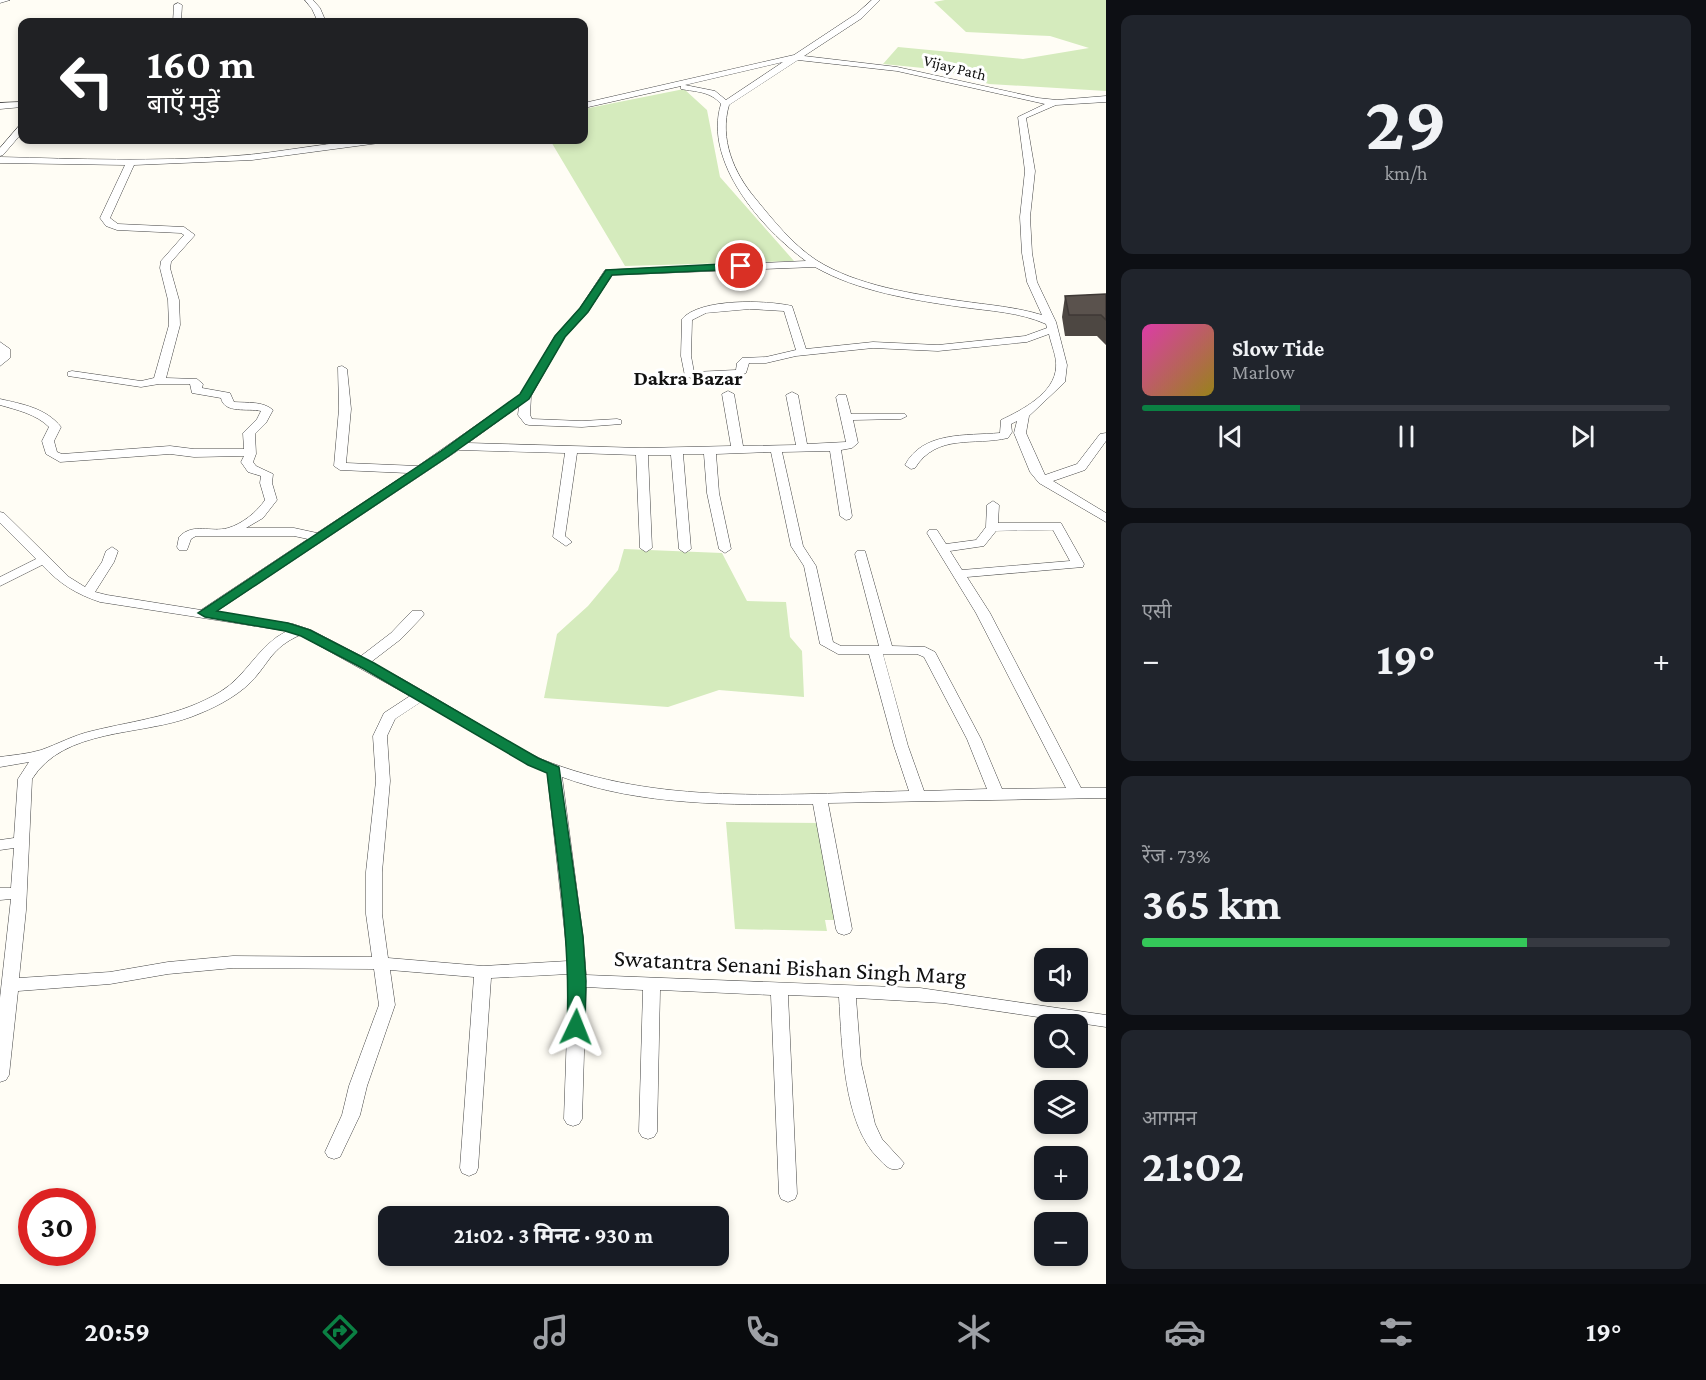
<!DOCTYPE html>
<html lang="hi">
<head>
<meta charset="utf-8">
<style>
  body { margin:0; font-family:"Crimson Pro","Noto Sans Devanagari",serif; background:#20242c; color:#f1f3f6; height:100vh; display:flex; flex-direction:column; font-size:22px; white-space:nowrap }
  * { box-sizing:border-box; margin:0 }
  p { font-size:20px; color:#9ea1a6 }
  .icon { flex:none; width:33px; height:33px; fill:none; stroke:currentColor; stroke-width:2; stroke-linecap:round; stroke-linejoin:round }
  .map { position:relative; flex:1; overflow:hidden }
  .sheet { display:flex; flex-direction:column; gap:15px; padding:15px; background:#0d0f14; width:600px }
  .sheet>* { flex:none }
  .banner { position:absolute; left:18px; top:18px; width:570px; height:126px; border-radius:12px; box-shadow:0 3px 9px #0003; background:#202124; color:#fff; overflow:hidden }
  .controls { position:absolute; left:1034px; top:948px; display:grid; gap:12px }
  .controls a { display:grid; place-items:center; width:54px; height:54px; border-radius:12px; background:#171b24; box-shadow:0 3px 9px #0003; font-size:30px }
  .speed { position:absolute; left:18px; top:1188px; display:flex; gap:12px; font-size:30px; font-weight:700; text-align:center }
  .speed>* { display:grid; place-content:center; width:78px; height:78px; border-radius:50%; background:#171b24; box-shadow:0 3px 9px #0003; line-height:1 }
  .speed .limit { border:9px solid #d22; background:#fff; color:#111 }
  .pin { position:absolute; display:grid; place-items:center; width:51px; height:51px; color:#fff; margin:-26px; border:3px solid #fff; border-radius:50%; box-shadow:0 2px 6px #0007 }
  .me { position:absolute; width:66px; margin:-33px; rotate:2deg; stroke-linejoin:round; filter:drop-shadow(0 0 4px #0008) }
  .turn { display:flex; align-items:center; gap:21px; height:126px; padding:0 30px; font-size:27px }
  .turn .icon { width:78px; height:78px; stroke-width:2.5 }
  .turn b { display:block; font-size:42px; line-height:51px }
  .big { font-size:45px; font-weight:700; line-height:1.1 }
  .sheet .widget { flex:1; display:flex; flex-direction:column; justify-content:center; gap:9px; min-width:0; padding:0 21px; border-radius:12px; background:#20242c }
  .sheet .dial { align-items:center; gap:0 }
  .dial b { font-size:78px; line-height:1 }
  .song { display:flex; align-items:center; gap:18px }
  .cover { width:72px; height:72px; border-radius:9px; background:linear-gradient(135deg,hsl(320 70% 55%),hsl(50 70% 35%)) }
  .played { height:6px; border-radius:3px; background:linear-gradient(90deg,#0b8043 30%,#363941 30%) }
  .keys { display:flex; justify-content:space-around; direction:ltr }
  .heat { display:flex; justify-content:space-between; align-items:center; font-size:33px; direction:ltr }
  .charge { height:9px; border-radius:4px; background:linear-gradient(90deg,#34c759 73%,#363941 0) }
  .trip { position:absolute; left:378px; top:1206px; width:351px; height:60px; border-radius:12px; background:#171b24; box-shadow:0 3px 9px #0003; font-weight:700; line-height:60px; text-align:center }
  .tab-bar { display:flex; height:96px; justify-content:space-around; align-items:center; background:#090b0e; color:#9ea1a6 }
  .tab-bar .icon { width:42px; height:42px }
  .tab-bar .active { color:#0b8043 }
  .tab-bar b { font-size:27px; color:#f1f3f6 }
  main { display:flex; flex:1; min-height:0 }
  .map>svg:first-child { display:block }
  .green { fill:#d5ebbd }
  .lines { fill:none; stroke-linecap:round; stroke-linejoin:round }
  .minor-casing { stroke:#444; stroke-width:1 }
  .minor { fill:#fff; fill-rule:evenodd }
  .wall { fill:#4d4742 }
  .building { fill:#5a524d; stroke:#3f3936; stroke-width:1.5 }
  .route { fill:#0b8043; stroke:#07532c; stroke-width:1.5 }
  .labels { text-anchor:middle; stroke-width:6; stroke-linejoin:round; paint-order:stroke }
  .far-street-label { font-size:16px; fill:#111; stroke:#fff }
  .neighbourhood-label { font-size:21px; font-weight:bold; fill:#111; stroke:#fff }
  .near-street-label { font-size:24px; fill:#111; stroke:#fff }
</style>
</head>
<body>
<main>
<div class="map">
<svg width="1106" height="1284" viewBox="0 0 1106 1284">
  <rect width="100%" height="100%" fill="#fffdf5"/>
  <!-- green -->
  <g class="green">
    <polygon points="945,0 1106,0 1106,91 989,84 943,70 883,64 898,47 1023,59 1089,48 1050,36 966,32 934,2"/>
    <polygon points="684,89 707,110 720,177 794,261 625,266 550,140 584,140 584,109"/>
    <polygon points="624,549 722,553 747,601 786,602 790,637 802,651 804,697 719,690 668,707 544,698 557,634 588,606 618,570"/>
    <polygon points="726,822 821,823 836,920 825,920 827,931 735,929"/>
  </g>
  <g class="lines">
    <defs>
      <g id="minor">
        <polygon points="0,0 10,0 0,3"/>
        <polygon points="305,0 313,0 320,8 326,22 318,22 312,9"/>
        <path d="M 872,0 L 880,0 L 862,18 L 804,56 L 897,67 L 1038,98 L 1057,100 L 1106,96 L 1106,102 L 1056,105 L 1026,118 L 1035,171 L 1030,217 L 1032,253 L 1037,282 L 1056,322 L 1067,365 L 1065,382 L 1029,416 L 1026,433 L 1045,475 L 1077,464 L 1100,434 L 1106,433 L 1106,441 L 1085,470 L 1053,481 L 1106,513 L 1106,522 L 1039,483 L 1030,472 L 1014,433 L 1017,421 L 1011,424 L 1012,432 L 1008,438 C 974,446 937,433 915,468 L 911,469 L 905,465 C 923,431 966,436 1000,433 L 1001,420 C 1022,410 1055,393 1056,367 C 1057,357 1051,344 1049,334 L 1027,342 L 938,351 L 873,348 L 796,356 L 766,363 L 749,363 L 746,373 C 734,379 697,382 685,376 L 681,356 L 682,319 C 700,298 766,300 792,306 L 806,349 L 873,342 L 938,345 L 1025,336 L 1047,328 L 1046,324 C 1019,312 990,311 961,307 C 912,300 857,291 815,267 L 612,275 L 588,312 L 564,338 L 531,396 L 530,415 L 532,419 L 582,421 L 617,419 L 621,420 L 621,424 L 582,427 L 529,425 L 525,424 L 518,415 L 519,406 L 468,443 L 642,448 L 731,446 L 722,394 L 728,391 L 734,394 L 743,446 L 796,445 L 786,395 L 792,392 L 798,395 L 807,444 L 846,442 L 836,397 L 838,395 L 846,395 L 851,414 L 905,414 L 907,416 L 901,419 L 853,420 L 858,443 L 852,448 L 841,450 L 852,516 L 850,519 L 846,520 L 840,516 L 830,451 L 782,452 L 803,546 L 816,566 L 833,642 L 841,646 L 879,646 L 855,554 L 857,551 L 865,551 L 892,646 L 925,647 L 935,652 L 981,739 L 1002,789 L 1066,788 L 976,613 L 927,533 L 929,530 L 937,530 L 946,544 L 976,540 L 986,527 L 987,505 L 993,501 L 999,505 L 998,523 L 1061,523 L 1084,564 L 1083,567 L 967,577 L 990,613 L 1081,788 L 1106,788 L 1106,798 L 828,803 L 852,929 L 850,933 L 844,935 L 838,933 L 836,929 L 813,804 C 731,805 641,806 562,777 L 583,937 L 586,975 L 920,988 L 1106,1015 L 1106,1027 L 943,1003 L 856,998 L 861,1063 L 875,1124 L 882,1139 L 904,1163 L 901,1168 C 890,1172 886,1166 878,1158 C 843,1123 842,1045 839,997 L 788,995 L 797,1194 L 795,1199 L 788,1202 L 781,1199 L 779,1194 L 771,995 L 660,990 L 657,1132 L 654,1137 L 648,1139 L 642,1137 L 639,1132 L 643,990 L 586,987 L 582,1119 L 579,1124 L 573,1126 L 567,1124 L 564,1119 L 569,974 L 491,978 L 478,1168 L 476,1173 L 469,1176 L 462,1173 L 460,1168 L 474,977 L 390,970 L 395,1005 L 367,1086 L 360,1115 L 340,1157 L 334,1159 L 328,1157 L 325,1152 L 342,1115 L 349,1086 L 379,1005 L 374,969 L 233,968 L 168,974 L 110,984 L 18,991 L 9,1075 L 6,1080 L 0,1082 L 0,998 L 11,899 L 0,900 L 0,888 L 11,888 L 14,848 L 0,850 L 0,840 L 14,838 L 18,779 L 29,762 L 0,767 L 0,757 C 13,755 28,754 41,750 C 58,744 74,735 92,731 C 137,720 180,716 220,692 C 247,676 258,645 287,631 L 100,602 C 76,594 60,584 42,565 L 0,586 L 0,577 L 36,559 L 0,523 L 0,512 L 4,513 L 69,577 L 85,587 L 102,562 L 106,551 L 112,547 L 118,551 L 114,562 L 95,592 L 107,595 L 201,610 L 308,539 L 294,536 L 196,536 L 191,539 L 187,550 L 179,550 L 177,547 L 179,537 C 193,522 211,533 228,528 C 242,524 257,512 265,500 L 260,483 L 261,476 L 248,472 L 241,462 L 244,456 L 194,457 L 170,454 L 60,462 L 46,454 L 42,441 L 49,427 C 36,414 17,410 0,405 L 0,399 C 22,404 46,408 61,427 L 54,441 L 57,452 L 62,454 L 170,446 L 194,449 L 244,449 L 243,433 L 257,419 L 261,411 C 248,408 224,414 221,398 L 192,393 L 190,384 L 159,384 L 141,387 L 68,376 L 68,372 L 72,371 L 141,381 L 154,378 L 169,325 L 168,300 L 160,268 L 161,261 L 184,235 L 181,233 L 117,230 L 106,226 L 100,218 L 125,165 L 0,163 L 0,157 C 78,159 155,162 233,156 C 283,153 333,140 383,140 L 379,143 L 252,160 L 134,165 L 110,218 L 118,224 L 184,227 L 195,235 L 171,262 L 170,268 L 179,300 L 180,325 L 166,378 L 197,379 L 203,384 L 202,388 L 230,393 L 234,402 C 247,403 263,401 273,410 L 266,423 L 255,434 L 256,454 L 253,462 L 256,466 L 273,474 L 272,483 L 277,500 L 263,518 L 246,528 L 294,528 L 317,533 L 408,473 L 340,470 L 334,466 L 339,409 L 338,367 L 342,366 L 347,369 L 351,409 L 346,463 L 418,466 L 521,394 L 555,336 L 580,308 L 605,270 L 806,261 C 762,229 703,162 721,104 C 710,91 696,92 681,89 L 681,86 L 584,108 L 584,103 L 794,55 L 856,14 ZM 798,60 L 897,71 L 1045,104 L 1018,117 L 1025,171 L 1020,217 L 1022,253 L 1027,282 L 1042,315 C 1016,307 989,305 961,301 C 914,294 857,286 816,260 C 792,244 773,220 755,198 C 734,173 719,139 729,105 ZM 783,62 L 726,100 L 715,91 L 685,85 ZM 750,309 L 784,311 L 796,350 L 766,357 L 742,358 L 737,363 L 736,370 L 694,372 L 691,356 L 692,320 L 706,313 ZM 459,450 L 565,453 L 553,537 L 566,546 L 572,542 L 565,536 L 577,453 L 636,455 L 640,548 L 646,552 L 652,548 L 648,455 L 671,455 L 679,549 L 685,553 L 691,549 L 683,454 L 704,454 L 707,493 L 719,549 L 725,553 L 731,549 L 719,493 L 716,454 L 771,452 L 791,546 L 804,566 L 820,644 L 838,654 L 869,654 L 894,746 L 909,791 C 786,794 657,806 541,759 C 523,751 506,739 489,730 C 450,707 411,683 371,662 L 401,639 L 422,617 L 424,614 L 422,611 L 412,611 L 391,633 L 361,656 L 311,630 L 293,624 L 216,612 ZM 1053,530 L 1070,561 L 962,570 L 950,551 L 984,546 L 996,531 ZM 300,635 L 410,696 L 384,713 L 373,736 L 376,781 L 366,872 L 366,914 L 372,957 L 233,956 L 168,962 L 110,972 L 19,978 L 26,910 L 32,779 C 64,728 140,736 191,717 C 212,709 235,698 251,682 C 270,662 271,648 300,635 ZM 883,654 L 917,654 L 924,657 L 967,739 L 987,789 L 924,791 L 908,746 ZM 421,702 L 528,764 L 547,771 L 568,961 L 483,966 L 388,958 L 382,914 L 382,872 L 390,781 L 387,736 L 395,719 Z"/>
        <polygon points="178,3 182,5 181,22 173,22 174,5"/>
        <polygon points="22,102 22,107 0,109 0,103"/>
        <polygon points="19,126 22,126 22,133 3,155 0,156 0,148"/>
        <polygon points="0,342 10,349 10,358 0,366"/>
      </g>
    </defs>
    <!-- minor casing -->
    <use href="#minor" class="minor-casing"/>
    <!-- minor -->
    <use href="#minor" class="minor"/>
  </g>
  <!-- wall -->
  <polygon class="wall" points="1106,294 1106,345 1097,336 1065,336 1062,317 1065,296"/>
  <!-- building -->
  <polygon class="building" points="1106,294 1106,320 1101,315 1069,315 1065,296"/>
  <!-- route -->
  <path class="route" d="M 741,263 L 746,266 L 744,269 L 612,275 L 588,312 L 565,337 L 529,399 L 449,456 L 217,611 L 288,623 L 310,630 L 374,663 L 538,758 L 559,767 L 583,937 L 586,981 L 585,1027 L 582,1032 L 576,1033 L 570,1032 L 567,1027 C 571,942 557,858 547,773 L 528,765 L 364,669 L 301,636 L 285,631 L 205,617 L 198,613 L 441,451 L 520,394 L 555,336 L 580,308 L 606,270 Z"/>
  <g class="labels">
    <!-- far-street labels -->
    <g class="far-street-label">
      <text transform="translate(955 67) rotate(14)" y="6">Vijay Path</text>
    </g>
    <!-- neighbourhood labels -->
    <g class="neighbourhood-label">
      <text x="688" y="385">Dakra Bazar</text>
    </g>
    <!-- near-street labels -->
    <g class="near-street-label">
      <text transform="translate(790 967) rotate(3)" y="8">Swatantra Senani Bishan Singh Marg</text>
    </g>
  </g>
</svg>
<div class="controls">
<a><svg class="icon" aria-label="sound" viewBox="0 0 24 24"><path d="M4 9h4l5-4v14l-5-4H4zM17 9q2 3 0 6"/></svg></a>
<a><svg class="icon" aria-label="search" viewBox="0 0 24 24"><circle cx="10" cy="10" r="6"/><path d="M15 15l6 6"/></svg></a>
<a><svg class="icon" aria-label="layers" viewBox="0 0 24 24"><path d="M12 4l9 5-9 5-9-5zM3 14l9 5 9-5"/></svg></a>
<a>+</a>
<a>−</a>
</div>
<div class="speed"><div class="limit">30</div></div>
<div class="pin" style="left:741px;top:266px;background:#d93025"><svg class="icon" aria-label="arrive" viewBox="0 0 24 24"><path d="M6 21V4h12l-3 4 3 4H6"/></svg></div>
<svg class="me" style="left:576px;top:1027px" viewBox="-20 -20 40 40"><path d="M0-17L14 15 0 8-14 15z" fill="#0b8043" stroke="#fff" stroke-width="4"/></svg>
<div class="trip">21:02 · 3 मिनट · 930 m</div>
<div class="banner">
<div class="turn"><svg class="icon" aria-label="left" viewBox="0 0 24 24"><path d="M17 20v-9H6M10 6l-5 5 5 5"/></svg><div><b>160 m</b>बाएँ मुड़ें</div></div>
</div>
</div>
<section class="sheet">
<div class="widget dial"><b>29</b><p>km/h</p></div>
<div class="widget">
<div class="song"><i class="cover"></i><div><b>Slow Tide</b><p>Marlow</p></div></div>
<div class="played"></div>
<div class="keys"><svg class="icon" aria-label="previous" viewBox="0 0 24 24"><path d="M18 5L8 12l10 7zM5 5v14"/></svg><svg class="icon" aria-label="pause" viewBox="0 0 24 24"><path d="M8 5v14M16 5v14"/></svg><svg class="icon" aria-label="next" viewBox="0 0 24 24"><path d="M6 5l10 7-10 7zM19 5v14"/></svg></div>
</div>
<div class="widget"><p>एसी</p>
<div class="heat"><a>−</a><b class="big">19°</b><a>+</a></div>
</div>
<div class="widget"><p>रेंज · 73%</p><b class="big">365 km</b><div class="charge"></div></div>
<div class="widget"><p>आगमन</p><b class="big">21:02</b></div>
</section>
</main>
<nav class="tab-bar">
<b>20:59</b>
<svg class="icon active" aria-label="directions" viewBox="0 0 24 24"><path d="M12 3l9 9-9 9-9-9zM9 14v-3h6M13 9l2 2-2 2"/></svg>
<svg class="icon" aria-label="music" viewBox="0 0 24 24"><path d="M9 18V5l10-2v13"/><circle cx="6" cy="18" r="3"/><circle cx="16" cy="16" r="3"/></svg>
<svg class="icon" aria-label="phone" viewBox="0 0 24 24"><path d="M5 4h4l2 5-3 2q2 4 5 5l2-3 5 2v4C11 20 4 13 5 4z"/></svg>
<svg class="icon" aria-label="climate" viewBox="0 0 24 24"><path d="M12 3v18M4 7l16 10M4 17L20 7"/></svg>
<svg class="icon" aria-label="car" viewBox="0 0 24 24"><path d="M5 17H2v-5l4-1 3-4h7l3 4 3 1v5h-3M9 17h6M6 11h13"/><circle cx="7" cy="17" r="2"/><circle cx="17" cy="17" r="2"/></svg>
<svg class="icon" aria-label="filters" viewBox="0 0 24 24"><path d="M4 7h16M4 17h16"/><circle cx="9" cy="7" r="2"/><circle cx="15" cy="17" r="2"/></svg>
<b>19°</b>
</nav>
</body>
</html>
